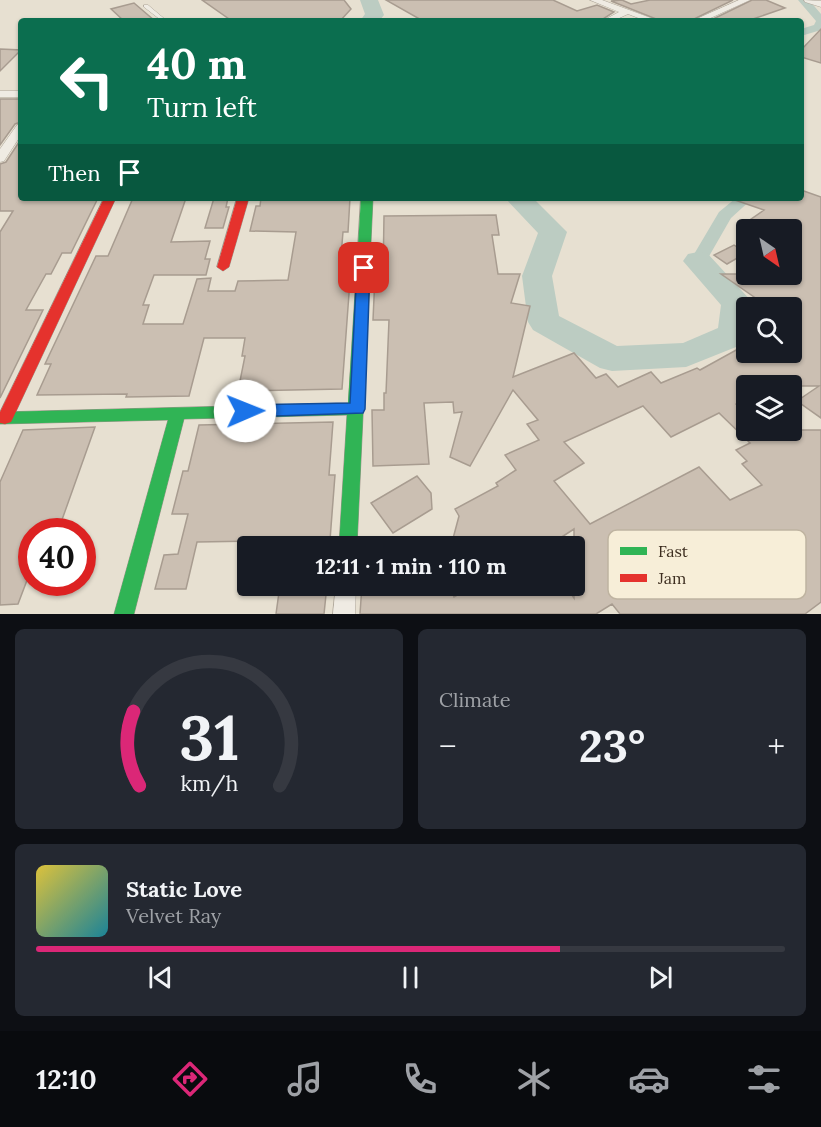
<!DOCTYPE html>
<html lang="en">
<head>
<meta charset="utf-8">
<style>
  body { margin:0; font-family:Lora,serif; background:#242831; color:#f1f3f6; height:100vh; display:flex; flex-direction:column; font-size:22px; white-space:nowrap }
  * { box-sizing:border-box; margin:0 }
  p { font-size:20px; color:#9ea1a6 }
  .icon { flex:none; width:33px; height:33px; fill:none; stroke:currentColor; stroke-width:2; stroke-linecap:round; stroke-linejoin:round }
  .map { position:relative; height:614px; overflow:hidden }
  .sheet { display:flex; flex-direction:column; gap:15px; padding:15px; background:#0d0f14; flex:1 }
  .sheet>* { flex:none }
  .top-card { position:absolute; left:18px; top:18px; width:786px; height:183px; border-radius:6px; box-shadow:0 2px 4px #0004; background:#0b6e4f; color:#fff; overflow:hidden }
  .needle { width:39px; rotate:146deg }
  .fabs { position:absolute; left:736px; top:219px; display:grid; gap:12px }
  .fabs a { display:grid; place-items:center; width:66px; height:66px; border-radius:6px; background:#171b24; box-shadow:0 2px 4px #0004; font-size:30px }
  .speed { position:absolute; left:18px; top:518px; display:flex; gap:12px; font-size:30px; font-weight:700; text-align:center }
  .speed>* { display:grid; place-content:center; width:78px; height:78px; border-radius:50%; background:#171b24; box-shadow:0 2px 4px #0004; line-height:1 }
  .speed .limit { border:9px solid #d22; background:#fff; color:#111 }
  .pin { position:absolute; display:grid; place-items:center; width:51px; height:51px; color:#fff; margin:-26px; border-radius:12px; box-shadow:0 3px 9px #0006 }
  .me { position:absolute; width:66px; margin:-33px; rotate:89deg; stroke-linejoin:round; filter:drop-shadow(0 0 4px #0008) }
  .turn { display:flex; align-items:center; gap:21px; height:126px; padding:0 30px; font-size:27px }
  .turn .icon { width:78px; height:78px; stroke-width:2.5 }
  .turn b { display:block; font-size:42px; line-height:51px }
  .then { display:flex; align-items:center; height:57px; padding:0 30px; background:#0003; gap:12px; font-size:22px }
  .big { font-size:45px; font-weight:700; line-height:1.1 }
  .sheet .tile { flex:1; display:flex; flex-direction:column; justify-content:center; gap:9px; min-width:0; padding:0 21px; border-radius:9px; background:#242831 }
  .sheet .dial { align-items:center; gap:0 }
  .dial svg { height:156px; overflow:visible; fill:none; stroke:#363941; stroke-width:7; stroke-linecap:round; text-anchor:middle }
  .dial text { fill:#f1f3f6; stroke:none }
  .song { display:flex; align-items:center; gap:18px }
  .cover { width:72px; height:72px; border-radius:9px; background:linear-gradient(135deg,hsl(50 70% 55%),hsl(190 70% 35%)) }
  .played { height:6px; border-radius:3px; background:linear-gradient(90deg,#db2777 70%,#363941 70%) }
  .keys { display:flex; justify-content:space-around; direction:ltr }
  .heat { display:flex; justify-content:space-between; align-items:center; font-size:33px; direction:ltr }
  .sheet .tiles { flex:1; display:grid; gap:15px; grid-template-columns:1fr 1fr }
  .tile:last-child { grid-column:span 2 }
  .trip { position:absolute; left:237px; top:536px; width:348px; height:60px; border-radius:6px; background:#171b24; box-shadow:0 2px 4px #0004; font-weight:700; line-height:60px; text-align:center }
  .menu { display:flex; height:96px; justify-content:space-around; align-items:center; background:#090b0e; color:#9ea1a6 }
  .menu .icon { width:42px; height:42px }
  .menu .current { color:#db2777 }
  .menu b { font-size:27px; color:#f1f3f6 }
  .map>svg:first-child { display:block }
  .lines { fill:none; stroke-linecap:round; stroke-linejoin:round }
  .canal { fill:#bcccc2; fill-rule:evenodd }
  .river { fill:#bcccc2; fill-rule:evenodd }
  .building { fill:#cbbfb2; stroke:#a89c90; stroke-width:1.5; fill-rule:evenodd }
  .lane-casing { stroke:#ada599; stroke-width:1 }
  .street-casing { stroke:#ada599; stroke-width:1 }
  .fast-casing { stroke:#9c958a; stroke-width:1 }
  .jam-casing { stroke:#9c958a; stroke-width:1 }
  .lane { fill:#efebe3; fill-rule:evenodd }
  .street { fill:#efebe3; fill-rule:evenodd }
  .fast { fill:#30b455; fill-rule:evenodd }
  .jam { fill:#e5322d; fill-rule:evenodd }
  .route { fill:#1a73e8; stroke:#114b97; stroke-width:1.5 }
  .key { fill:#f7eed8; stroke:#bfb4a1; stroke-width:1.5 }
  .key-label { font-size:16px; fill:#3d2e20 }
</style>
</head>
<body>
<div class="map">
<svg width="821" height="614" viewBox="0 0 821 614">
  <rect width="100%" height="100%" fill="#e7e0d1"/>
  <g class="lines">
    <!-- canal -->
    <g class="canal">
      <polygon points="798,0 809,0 821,14 821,30 801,36 801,29 814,25 816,21"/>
      <polygon points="736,198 753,198 731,218 704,265 692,265 690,261 719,212"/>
    </g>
    <!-- river -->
    <g class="river">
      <polygon points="360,0 378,0 384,15 379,21 360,21 365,14"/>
      <polygon points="505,198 533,198 567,232 552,276 559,316 617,346 683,343 718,328 721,305 683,261 688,254 698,252 708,254 753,303 752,308 747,308 746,343 686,367 612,371 600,368 533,330 528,322 522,276 538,233"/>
    </g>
  </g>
  <!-- building -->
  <g class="building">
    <polygon points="202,0 344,0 351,9 340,21 232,21"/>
    <polygon points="386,0 553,0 577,11 597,5 614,12 600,21 423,21"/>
    <polygon points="622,0 631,4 650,0 733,0 690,21 661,21 611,1"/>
    <polygon points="752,0 766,0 785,8 747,21 709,21"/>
    <polygon points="134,3 155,21 124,21 111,9"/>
    <polygon points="821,29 821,63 801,57 801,50"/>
    <polygon points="0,49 21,50 0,71"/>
    <polygon points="0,99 21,99 21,122 15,124 0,145"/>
    <polygon points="21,139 21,198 98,198 71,253 62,253 51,274 46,274 26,310 43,310 0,398 0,232 13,211 0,211 0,164 6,162"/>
    <path d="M 801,190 L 821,197 L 821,418 L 797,401 L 819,386 L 778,386 L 771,380 L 762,386 L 747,386 L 747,397 L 736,404 L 747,414 L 747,426 L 740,430 L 821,430 L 821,602 L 805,614 L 620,614 L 612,604 L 596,614 L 360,614 L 362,585 L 449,585 L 454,597 L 476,585 L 565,585 L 574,598 L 574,529 L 548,546 L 451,546 L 459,516 L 455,509 L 498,486 L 496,483 L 516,470 L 505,455 L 539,440 L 527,424 L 538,420 L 513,390 L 470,466 L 450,457 L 462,412 L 454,413 L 453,402 L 424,403 L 429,464 L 373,466 L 372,410 L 384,410 L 384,393 L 386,393 L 389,320 L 373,320 L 375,276 L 383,276 L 384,216 L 496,215 L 499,235 L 492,235 L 498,274 L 520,274 L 511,303 L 530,306 L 513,377 L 574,353 L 596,378 L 606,374 L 618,387 L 651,372 L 661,383 L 697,368 L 700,370 L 747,344 L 747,352 L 792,352 L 792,308 L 770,308 L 721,274 L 792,274 L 792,230 L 761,229 L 747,222 L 764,210 L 735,200 L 736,198 L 801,198 ZM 643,406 L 671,437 L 719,413 L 750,443 L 736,450 L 747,461 L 742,464 L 762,485 L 730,500 L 699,467 L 590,524 L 554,481 L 584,463 L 564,442 Z"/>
    <polygon points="133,198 186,198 171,242 210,241 205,259 210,259 206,275 154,275 143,305 149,305 143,324 183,324 197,279 211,278 208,291 235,291 238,281 288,280 296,232 250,231 256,206 260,206 261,198 350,198 348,232 343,232 339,280 350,280 342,389 238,391 245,356 242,356 245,338 204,338 189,396 126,397 127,394 37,395 51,364 45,364 96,256 108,256"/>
    <polygon points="214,198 228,198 226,207 229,207 223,228 205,228"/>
    <polygon points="734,245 746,253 727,264 714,255"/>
    <polygon points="333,422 329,475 335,475 330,540 197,542 186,589 155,589 164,555 178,554 188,514 172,514 183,471 188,471 199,425"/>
    <polygon points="95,427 58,531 32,531 32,567 18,604 0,605 0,482 23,430"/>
    <polygon points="417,476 431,493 432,509 393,533 371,503"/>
    <polygon points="280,585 327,585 324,614 276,614"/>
  </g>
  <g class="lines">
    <defs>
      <polygon id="lane" points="144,5 148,5 167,21 162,21 144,7"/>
      <g id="street">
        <polygon points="590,0 602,0 659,21 646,21 628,14 613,21 602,21 619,12"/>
        <polygon points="739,0 750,0 704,21 692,21"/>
        <polygon points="804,0 821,1 821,7 805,2"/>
        <rect x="0" y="91" width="21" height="6"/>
        <polygon points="21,124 21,135 4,161 0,162 0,149 17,125"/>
        <polygon points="336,585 356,585 355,614 333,614"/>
      </g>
      <polygon id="fast" points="361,198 373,198 357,546 339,546 347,415 184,419 134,614 114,614 168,420 0,424 0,412 348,403"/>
      <g id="jam">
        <polygon points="104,198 116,198 13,418 11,422 5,424 0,423 0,412"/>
        <polygon points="237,198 249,198 229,267 223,271 217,267"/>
      </g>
    </defs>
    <!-- lane casing -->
    <use href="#lane" class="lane-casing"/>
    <!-- street casing -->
    <use href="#street" class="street-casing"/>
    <!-- fast casing -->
    <use href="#fast" class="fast-casing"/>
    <!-- jam casing -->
    <use href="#jam" class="jam-casing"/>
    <!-- lane -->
    <use href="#lane" class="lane"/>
    <!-- street -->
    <use href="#street" class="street"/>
    <!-- fast -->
    <use href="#fast" class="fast"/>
    <!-- jam -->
    <use href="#jam" class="jam"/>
  </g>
  <!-- route -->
  <polygon class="route" points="364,264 370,268 365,409 363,413 245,417 240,416 237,411 240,407 245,405 350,403 357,268"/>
  <!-- legend -->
  <rect x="608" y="530" width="198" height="69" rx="9" class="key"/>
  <rect x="620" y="547" width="27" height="8" fill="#30b455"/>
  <rect x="620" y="574" width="27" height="8" fill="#e5322d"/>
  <g class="key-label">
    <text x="658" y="557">Fast</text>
    <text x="658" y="584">Jam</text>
  </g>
</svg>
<div class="fabs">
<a><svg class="needle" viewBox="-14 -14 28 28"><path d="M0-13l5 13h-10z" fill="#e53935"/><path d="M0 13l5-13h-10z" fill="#9ea1a6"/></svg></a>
<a><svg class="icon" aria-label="search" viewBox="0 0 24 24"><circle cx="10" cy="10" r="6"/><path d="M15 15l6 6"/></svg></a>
<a><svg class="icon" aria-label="layers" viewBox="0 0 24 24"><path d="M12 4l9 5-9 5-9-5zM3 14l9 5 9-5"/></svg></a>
</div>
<div class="speed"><div class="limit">40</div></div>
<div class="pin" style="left:364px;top:268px;background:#d93025"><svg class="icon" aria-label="arrive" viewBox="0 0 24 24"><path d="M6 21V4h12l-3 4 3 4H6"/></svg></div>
<svg class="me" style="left:245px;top:411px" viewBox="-20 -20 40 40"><circle r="19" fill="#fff"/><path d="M0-13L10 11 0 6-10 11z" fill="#1a73e8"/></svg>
<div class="trip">12:11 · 1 min · 110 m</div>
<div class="top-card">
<div class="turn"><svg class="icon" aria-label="left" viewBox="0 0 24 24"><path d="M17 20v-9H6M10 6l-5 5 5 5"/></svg><div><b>40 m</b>Turn left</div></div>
<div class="then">Then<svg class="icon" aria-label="arrive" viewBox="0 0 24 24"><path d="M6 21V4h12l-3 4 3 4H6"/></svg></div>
</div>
</div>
<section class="sheet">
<div class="tiles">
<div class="tile dial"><svg viewBox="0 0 100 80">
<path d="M14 69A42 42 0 1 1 86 69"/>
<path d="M14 69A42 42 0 0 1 11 31" stroke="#db2777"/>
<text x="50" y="56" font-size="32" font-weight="700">31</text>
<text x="50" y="72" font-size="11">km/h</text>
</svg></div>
<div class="tile"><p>Climate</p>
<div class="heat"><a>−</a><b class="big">23°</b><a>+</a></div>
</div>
<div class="tile">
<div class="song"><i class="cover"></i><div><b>Static Love</b><p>Velvet Ray</p></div></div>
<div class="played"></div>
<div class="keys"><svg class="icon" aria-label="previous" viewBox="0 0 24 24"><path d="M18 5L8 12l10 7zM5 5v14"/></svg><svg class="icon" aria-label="pause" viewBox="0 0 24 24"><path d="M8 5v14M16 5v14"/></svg><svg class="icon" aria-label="next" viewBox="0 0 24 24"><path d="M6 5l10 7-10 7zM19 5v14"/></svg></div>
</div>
</div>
</section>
<nav class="menu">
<b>12:10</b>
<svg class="icon current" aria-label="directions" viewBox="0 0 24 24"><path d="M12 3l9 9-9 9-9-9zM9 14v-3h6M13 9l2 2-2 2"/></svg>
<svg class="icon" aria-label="music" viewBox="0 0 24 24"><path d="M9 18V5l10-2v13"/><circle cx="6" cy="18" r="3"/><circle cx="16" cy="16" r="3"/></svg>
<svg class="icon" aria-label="phone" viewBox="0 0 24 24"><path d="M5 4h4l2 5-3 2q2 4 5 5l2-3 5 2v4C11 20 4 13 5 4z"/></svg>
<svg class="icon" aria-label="climate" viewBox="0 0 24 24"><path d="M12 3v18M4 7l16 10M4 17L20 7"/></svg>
<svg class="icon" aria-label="car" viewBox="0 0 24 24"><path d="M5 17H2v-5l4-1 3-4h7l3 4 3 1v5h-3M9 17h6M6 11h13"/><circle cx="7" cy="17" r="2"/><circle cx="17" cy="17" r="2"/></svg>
<svg class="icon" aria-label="filters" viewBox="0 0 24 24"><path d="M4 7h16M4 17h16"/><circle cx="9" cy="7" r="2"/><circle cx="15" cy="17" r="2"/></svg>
</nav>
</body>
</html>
